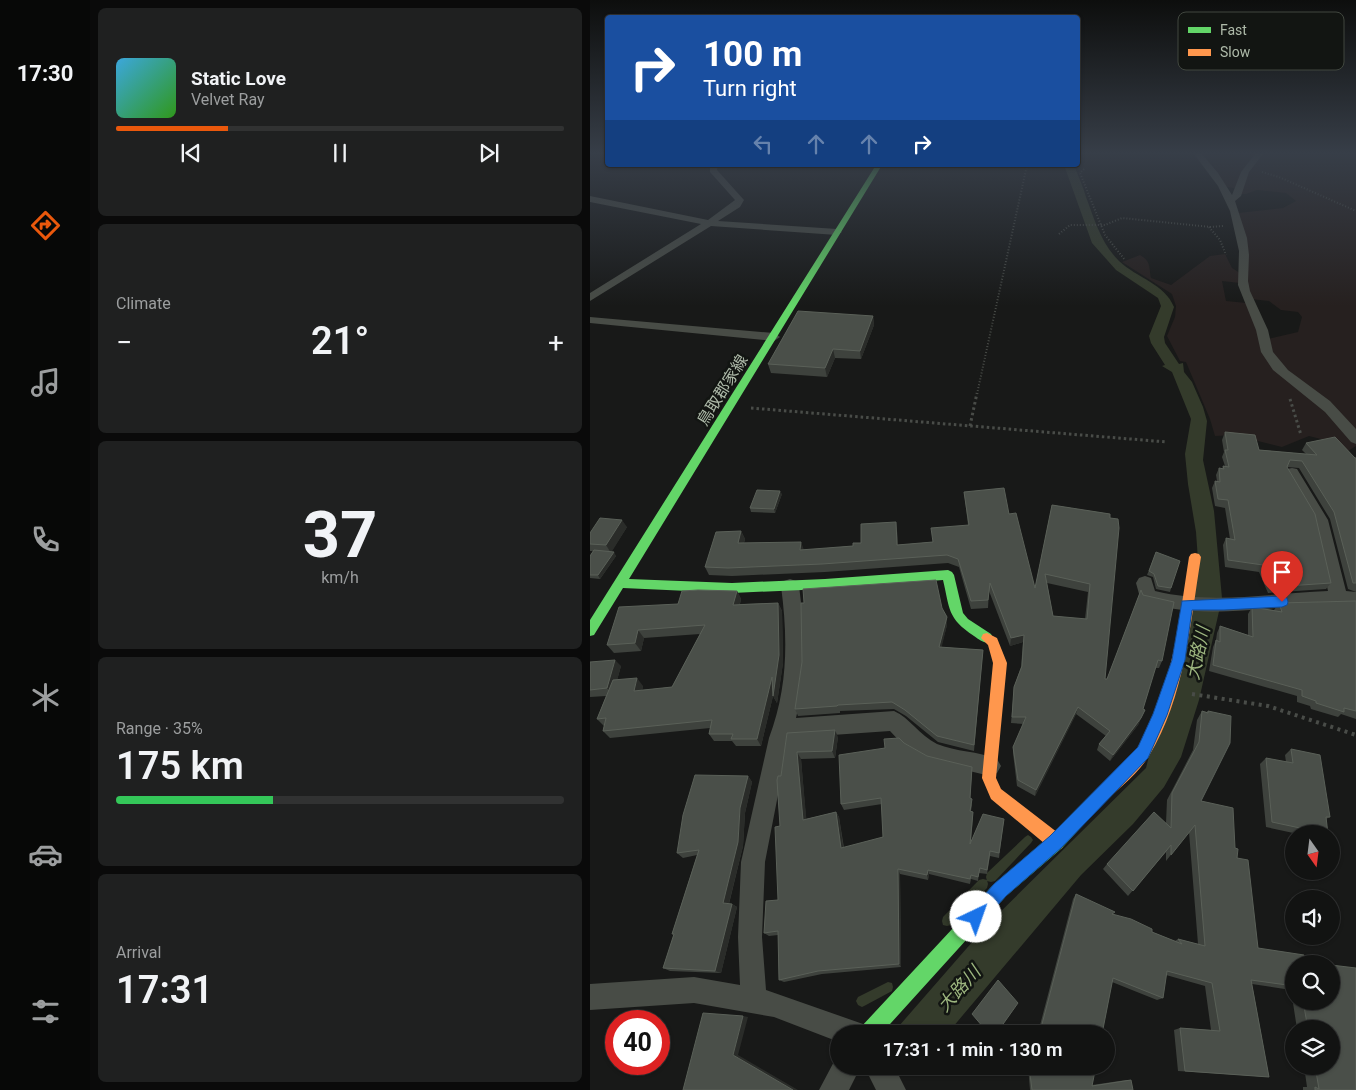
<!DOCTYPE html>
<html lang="en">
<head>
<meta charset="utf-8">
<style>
  body { margin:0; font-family:Roboto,"Noto Sans JP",sans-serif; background:#1f2020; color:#f1f3f6; height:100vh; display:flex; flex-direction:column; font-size:19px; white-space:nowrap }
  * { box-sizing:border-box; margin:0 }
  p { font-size:16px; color:#9c9e9f }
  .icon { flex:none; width:28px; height:28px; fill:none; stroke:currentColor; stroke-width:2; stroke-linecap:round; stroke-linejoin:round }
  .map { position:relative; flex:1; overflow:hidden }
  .panel { display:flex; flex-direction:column; gap:8px; padding:8px; background:#0a0a0a; width:500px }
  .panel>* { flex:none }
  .top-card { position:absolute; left:15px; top:15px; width:475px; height:152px; border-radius:5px; box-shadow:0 1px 4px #0004,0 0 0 1px #313232; background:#1a4fa0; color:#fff; overflow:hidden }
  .needle { width:32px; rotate:166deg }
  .buttons { position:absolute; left:695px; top:825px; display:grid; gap:10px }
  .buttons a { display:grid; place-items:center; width:55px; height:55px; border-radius:50%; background:#121312; box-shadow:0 1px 4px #0004,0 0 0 1px #313232; font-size:25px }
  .speed { position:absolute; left:15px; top:1010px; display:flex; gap:10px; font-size:25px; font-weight:700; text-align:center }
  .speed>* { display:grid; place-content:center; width:65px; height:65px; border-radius:50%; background:#121312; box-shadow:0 1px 4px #0004,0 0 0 1px #313232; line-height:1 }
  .speed .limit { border:8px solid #d22; background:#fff; color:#111 }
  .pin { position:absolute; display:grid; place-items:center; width:42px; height:42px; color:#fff; margin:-51px -21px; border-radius:50% 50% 50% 0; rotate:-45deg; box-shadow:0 0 5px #0007 }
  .pin .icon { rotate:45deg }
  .me { position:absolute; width:55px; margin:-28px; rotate:42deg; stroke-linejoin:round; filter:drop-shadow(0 0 4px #0008) }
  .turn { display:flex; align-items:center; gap:18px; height:105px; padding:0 15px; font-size:22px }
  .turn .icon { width:65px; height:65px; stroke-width:2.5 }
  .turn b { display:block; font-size:35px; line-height:42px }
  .lanes { display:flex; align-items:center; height:48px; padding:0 15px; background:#0003; justify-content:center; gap:25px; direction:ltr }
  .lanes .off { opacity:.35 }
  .big { font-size:38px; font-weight:600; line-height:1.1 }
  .panel .widget { flex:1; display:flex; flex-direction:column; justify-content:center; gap:8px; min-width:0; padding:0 18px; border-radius:8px; background:#1f2020 }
  .panel .dial { align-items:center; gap:0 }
  .dial b { font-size:65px; line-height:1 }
  .song { display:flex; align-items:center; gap:15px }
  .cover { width:60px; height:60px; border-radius:8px; background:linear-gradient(135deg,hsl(200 70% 55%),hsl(110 70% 35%)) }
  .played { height:5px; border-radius:2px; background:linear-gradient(90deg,#ea580c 25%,#313232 25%) }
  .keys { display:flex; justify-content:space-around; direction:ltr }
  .heat { display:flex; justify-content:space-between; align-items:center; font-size:28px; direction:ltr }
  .charge { height:8px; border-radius:4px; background:linear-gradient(90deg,#34c759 35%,#313232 0) }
  .trip { position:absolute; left:240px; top:1025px; width:285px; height:50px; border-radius:25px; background:#121312; box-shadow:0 1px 4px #0004,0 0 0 1px #313232; font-weight:600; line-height:50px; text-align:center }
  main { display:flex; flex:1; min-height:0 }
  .dock { display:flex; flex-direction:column; width:90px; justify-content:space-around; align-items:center; background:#070807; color:#9c9e9f }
  .dock .icon { width:35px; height:35px }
  .dock .selected { color:#ea580c }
  .dock b { font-size:22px; color:#f1f3f6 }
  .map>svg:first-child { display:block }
  .green { fill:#26201f }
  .water { fill:#343b2b }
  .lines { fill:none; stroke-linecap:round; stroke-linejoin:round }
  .stream { fill:#343b2b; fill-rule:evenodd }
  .path-far2 { stroke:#494c48; stroke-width:2; stroke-dasharray:1 2; stroke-linecap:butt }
  .path-far1 { stroke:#494c48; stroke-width:3; stroke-dasharray:2.5 3; stroke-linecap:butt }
  .path { stroke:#494c48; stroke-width:4; stroke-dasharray:3 4.5; stroke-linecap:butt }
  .street { fill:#484c46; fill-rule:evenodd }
  .fast { fill:#63d668; fill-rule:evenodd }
  .slow { fill:#ff974d; fill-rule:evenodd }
  .wall { fill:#3e423d; fill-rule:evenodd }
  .shaded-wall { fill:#2a2c29 }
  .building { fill:#4a4f49; stroke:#5a6058; fill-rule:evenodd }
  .route { fill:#1a73e8; stroke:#114b97 }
  .labels { text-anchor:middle; stroke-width:5; stroke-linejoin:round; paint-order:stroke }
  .street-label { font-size:16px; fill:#aebaa9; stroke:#121512 }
  .water-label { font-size:18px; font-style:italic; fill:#9db67f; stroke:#121512 }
  .key { fill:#121512; stroke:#41473f; stroke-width:1 }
  .key-label { font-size:14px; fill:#aebaa9 }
</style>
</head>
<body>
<main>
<nav class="dock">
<b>17:30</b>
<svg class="icon selected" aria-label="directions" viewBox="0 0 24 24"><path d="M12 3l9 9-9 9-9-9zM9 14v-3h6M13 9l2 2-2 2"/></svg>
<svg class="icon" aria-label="music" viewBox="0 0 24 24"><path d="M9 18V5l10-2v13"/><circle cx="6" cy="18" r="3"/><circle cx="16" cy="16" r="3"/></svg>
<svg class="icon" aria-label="phone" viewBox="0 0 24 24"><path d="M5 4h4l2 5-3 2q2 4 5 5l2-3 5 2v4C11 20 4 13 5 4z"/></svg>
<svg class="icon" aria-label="climate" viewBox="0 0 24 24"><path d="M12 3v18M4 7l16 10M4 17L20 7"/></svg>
<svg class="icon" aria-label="car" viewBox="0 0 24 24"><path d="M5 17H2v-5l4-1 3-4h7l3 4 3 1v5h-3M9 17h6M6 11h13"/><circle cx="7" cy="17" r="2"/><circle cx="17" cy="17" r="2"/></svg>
<svg class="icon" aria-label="filters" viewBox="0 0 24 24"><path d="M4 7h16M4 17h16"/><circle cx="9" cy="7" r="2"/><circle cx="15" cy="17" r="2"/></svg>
</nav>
<section class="panel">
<div class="widget">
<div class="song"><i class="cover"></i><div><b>Static Love</b><p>Velvet Ray</p></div></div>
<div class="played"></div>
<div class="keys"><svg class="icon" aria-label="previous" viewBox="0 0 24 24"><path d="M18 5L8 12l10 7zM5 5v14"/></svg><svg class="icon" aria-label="pause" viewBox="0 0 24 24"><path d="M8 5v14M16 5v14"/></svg><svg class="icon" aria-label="next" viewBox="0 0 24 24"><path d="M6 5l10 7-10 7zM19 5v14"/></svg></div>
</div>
<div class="widget"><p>Climate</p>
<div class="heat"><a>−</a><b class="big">21°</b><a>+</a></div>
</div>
<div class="widget dial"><b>37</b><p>km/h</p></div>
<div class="widget"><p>Range · 35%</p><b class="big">175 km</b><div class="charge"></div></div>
<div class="widget"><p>Arrival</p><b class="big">17:31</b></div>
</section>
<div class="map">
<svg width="766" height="1090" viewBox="0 0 766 1090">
  <rect width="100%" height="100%" fill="#181918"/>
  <!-- green -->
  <g class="green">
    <polygon points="611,154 667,154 648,189 633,186 625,169"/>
    <polygon points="671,154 766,154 766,434 724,392 685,359 678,339 708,332 712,317 708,312 691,310 679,301 661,299 659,296 648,213 693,208 706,201 696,193 667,190 656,194 650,194 661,166"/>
    <path d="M 635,254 L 642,268 L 650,273 L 650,283 L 632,281 L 636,301 L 657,303 L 672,346 L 766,443 L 766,446 L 758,451 L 739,441 L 719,436 L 692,447 L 644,435 L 625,436 L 620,419 L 596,362 L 590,361 L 577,336 L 585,317 L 586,306 L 582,294 L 532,262 L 550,255 C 561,261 559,267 561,278 L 581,285 L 620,256 Z"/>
  </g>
  <!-- water -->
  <path class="water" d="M 474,165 L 484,165 C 488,176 493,186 496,197 C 505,221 511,243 529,261 C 547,278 575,284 584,307 L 574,337 L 575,343 L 589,364 L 593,363 L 594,372 L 602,382 L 613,407 L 617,421 L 613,460 L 624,511 L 632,598 L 609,700 L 591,757 L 574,787 L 543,824 L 491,875 L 357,1034 L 302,1034 L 397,925 L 556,768 L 608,560 L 606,532 L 598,484 L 595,454 L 601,419 L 582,372 L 572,366 L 575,365 L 561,343 L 559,336 L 571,306 L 568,298 L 526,270 L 502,243 Z"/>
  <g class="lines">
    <!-- stream -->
    <g class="stream">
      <polygon points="438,835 441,837 443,840 441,843 405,881 401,882 397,881 396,877 397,873 435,837"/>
      <polygon points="393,879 397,880 398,884 397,888 361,925 357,926 353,925 352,921 353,917 389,880"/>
      <polygon points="298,982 302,983 303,987 302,991 276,1005 272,1007 268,1005 266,1001 268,997"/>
    </g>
    <!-- path-far2 -->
    <g class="path-far2">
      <polyline points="494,169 490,173 515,235 535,260"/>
      <polyline points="672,172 689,177 766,211"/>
      <polyline points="619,227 630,240 636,255"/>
      <polyline points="469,234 480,225 515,225 532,218 621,227 633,226"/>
      <polyline points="387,394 437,165"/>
    </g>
    <!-- path-far1 -->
    <g class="path-far1">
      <polyline points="700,399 711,435"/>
      <polyline points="161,408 577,442"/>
      <polyline points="380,426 387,393"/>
    </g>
    <!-- path -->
    <polyline class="path" points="602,694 678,706 766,735"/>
    <!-- street -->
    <g class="street">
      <polygon points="604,154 612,154 628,173 642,195 651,172 665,154 673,154 659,172 651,196 645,201 657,238 659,255 658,281 660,291 678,330 683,352 698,370 740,401 766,429 766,444 761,442 735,412 683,370 671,352 666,330 648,285 649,251 640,211 628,186"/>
      <polygon points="120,165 128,165 127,170 154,200 150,207 128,221 247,229 252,232 247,235 121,226 0,301 0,293 111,224 0,202 0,196 118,220 145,200 120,172"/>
      <polygon points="0,317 184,333 190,337 184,341 0,323"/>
      <path d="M 702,468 L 707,469 L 738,520 L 756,591 L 766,592 L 766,606 C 694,600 622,625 551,601 L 546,583 L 549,578 L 555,576 L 561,578 L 565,591 C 622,605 681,593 738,591 L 722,520 L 695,473 L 697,469 Z"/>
      <path d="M 200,579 L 206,581 L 209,586 C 215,631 217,674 206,718 L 304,711 C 320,718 329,735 347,744 C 366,752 388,751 407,759 L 411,766 L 407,773 L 400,776 L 338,761 L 316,748 L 300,731 L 199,738 L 175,862 L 172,937 L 176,990 L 273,1024 L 276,1034 L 249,1034 L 249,1042 L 184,1017 L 104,1003 L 0,1010 L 0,984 L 104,977 L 150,985 L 148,937 L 151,862 L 179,738 C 198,688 198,639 191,586 L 194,581 Z"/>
      <polygon points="247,1056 249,1056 249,1066 271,1066 259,1090 229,1090"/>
      <polygon points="274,1066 304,1066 316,1090 286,1090"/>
    </g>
    <!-- fast -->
    <g class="fast">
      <path d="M 286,165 L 292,165 L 39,579 L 142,583 L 235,579 L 358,570 L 362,572 L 364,575 L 373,613 L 378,619 L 401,634 L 403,638 L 401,642 C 394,644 390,640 384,636 C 357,618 360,609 353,580 L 235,589 L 142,593 L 33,588 L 4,635 L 0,636 L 0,620 Z"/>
      <polygon points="506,792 511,795 514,800 511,805 472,848 416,896 291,1034 269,1034 271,1027 404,884 460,836 501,795"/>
    </g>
    <!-- slow -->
    <g class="slow">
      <path d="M 605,553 L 609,554 L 611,557 C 600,624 595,697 559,756 C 547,775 527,790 511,805 L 506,808 L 501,805 L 498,800 L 501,795 C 517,779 537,765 549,745 C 583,690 589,620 599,557 L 601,554 Z"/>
      <polygon points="397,633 407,638 417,663 406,778 411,789 472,836 474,842 472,848 466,850 460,848 401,799 392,778 403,663 398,645 391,638 393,634"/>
    </g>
  </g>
  <!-- wall -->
  <g class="wall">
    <polygon points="283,316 284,325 271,359 245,358 237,377 181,373 178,364"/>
    <polygon points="635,432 669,450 716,454 712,450 716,443 766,458 766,592 758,589 740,519 709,468 697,467 741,583 736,589 678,593 669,572 635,567 633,545 636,538 640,539 635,508 625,506 622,488 625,481 627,481 626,475 629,468 632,469 633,466 635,466 632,457 634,452 632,440"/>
    <path d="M 374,492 L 419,514 L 445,588 L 462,505 L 520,514 L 515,679 L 517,679 L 551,590 L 572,661 L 569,668 L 565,668 L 553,709 L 555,710 L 548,725 L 520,761 L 507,750 L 509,744 L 516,736 L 486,714 L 445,796 L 427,786 L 423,753 L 423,747 L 434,724 L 421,723 L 424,687 L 431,667 L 433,642 L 420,646 L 399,591 L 398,608 L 381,609 L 369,567 L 358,563 L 235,572 L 142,576 L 119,575 L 115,567 L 151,531 L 155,539 L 154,543 L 214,550 L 263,546 L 307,530 L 308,545 L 342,542 L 378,525 L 375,500 ZM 457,583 L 498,592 L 495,619 L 463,616 Z"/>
    <polygon points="192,494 185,513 161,512 160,508"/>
    <polygon points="37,527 21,552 26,556 10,579 0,578 0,556 3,551 0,551 0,533"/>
    <polygon points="566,552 581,588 580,592 566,589 563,577 557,575"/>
    <polygon points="147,591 151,599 150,604 188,603 192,611 193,663 187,703 183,696 171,746 146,746 142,741 124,741 119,734 120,728 20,738 13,731 14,726 7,719 16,696 0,697 0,662 31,666 27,680 53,686 52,690 82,687 110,634 54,638 51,651 24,653 17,645 88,604"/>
    <polygon points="766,601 766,719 751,714 748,717 721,709 720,706 707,702 707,696 619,671 623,647 626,640 627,633 630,626 658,635 658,614 662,607 684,610 689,603"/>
    <polygon points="352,608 357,625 351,647 393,650 384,751 348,742 316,716 304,709 250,711 250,713 208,716 205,709 212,662"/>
    <polygon points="612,711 617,712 618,711 611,801 645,848 668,948 704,964 704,1001 741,1001 766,1090 713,1090 713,1087 717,1087 714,1066 741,1066 741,1029 707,1029 701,990 662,984 679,1077 588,1071 584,1030 590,1028 621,1030 615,986 576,975 573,998 567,1000 522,982 512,1034 459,1034 449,1029 483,899 486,894 522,914 562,932 585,941 588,939 608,944 599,832 576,861 576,852 538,896 513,869 517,864 576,823 577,800 603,750 607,720"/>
    <polygon points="197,733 248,737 245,758 211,759 216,819 246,812 249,817 254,848 293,837 292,804 254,810 251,804 295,748 314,743 337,756 382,773 380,799 382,805 381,811 383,817 381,842 414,819 409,858 400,856 397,874 389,873 388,881 381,879 380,884 339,874 338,880 310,874 311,967 232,974 194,982 189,980 188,935 179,936 174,933 188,900 191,776"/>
    <polygon points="701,749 740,817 736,819 738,834 708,834 676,827 670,764 676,758 696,762 695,755"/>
    <polygon points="158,776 162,782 155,813 153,846 139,904 142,904 147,907 131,973 80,971 73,968 84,934 82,934 107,855 93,858 87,853"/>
    <polygon points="438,1066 506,1066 502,1085 536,1080 541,1080 543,1090 440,1090"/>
  </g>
  <!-- shaded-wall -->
  <g class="shaded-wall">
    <polygon points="283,316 284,325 271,359 270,351"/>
    <polygon points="243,349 245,358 237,377 235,368"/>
    <polygon points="190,491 192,494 185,513 184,509"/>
    <polygon points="32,520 37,527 21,553 16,545"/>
    <polygon points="306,522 307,530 308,553 307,545"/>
    <polygon points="151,531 155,539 151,551 148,543"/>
    <polygon points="211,542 214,550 210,550"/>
    <polygon points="24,552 26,556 10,579 8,575"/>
    <polygon points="147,591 151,599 147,613 143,605"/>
    <polygon points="188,603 192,611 193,663 187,703 183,696 171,746 167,739"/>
    <polygon points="357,617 357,625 350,654 349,647"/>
    <polygon points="48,630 54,638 51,651 45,643"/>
    <polygon points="434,635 433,642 420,646 421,638"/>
    <polygon points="25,660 31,666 23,695 17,688"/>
    <polygon points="47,678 53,686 51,698 44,691"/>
    <polygon points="488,707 486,714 445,796 446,790"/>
    <polygon points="551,718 548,725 520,761 523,755"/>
    <polygon points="245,730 248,737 245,758 242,751"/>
    <polygon points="207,752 211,759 217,826 213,820"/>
    <polygon points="158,776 162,782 155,813 153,846 138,907 133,903 150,808"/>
    <polygon points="246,812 249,817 254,853 251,848"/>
    <polygon points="308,869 310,874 311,967 309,964"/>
    <polygon points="338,870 339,874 338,880 337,875"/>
    <polygon points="142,904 147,907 131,973 125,971"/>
    <polygon points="153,1016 158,1017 148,1055 208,1090 203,1090 143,1055"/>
  </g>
  <!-- building -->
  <g class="building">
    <polygon points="208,311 283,316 270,351 243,349 235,368 178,364"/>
    <polygon points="635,432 665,435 669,450 727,455 716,443 745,437 765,458 766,458 766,583 763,583 744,512 712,461 700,460 697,467 725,514 741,583 682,587 673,565 638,560 636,538 645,540 638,500 628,499 625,481 630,482 629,468 634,469 633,466 639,467 635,450 638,450"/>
    <path d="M 414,488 L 419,514 L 426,513 L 445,588 L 462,505 L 520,514 L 520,518 L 528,519 L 529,528 L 515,679 L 517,679 L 551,590 L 553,595 L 584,602 L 572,661 L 568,660 L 553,709 L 555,710 L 551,718 L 523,755 L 509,744 L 520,731 L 488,707 L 446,790 L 428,780 L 423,747 L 436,717 L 422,717 L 424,687 L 432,666 L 434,635 L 421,638 L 400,583 L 398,600 L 381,601 L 368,559 L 357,555 L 232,564 L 138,568 L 115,567 L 126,532 L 151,531 L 148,543 L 211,542 L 210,550 L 263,546 L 263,543 L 271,543 L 271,524 L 306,522 L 307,545 L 343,542 L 341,528 L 379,525 L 374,492 ZM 455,574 L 500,584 L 497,619 L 463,616 Z"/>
    <polygon points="167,490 190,491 184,509 160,508"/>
    <polygon points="10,518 32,520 16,545 0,544 0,533"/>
    <polygon points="4,550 24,552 8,575 0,575 0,556"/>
    <polygon points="566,552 590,561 581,588 568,586 564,574 559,571"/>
    <polygon points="346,580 352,608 357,617 349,647 393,650 384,745 347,736 315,710 302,702 248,705 247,706 205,709 212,662 211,603 214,603 213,589"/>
    <polygon points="108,590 147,591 143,605 188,603 189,655 183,696 182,677 167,739 141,739 143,734 119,734 122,720 13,731 16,718 7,719 23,680 47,678 44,691 82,687 115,625 48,630 45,643 17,645 29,607 88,604 92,591"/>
    <polygon points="766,601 766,711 754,708 754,712 726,703 726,701 712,696 712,690 623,665 626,640 630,642 630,626 663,637 662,607 692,612 689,603"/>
    <polygon points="25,660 17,688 0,690 0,662"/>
    <polygon points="612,711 618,713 618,711 641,716 640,743 611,801 643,808 645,848 648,849 647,858 658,860 668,948 714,955 714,962 731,964 704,964 704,986 661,980 679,1077 595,1071 590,1028 630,1031 622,983 577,971 573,998 523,978 512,1034 464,1034 451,1028 486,894 525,912 522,914 541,919 562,929 562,932 592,944 588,939 615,946 605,825 581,855 581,845 543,891 517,864 564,812 581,828 582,793 609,742"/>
    <polygon points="245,730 242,751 207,752 213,820 246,812 251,848 293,837 291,798 251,804 249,755 295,748 294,739 309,738 314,743 337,756 382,767 380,798 382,799 380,811 383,812 380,844 393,814 414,819 409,853 400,851 397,870 390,868 388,877 381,875 380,879 338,870 337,875 308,869 309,964 228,971 189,980 188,931 174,933 176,901 188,900 185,827 190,826 187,780 188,776 191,776 197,733"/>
    <polygon points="701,749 730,755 740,817 736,817 738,834 682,822 676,758 703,763"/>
    <polygon points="105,775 158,776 150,808 148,842 133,903 142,904 125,971 73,968 84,934 82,934 109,850 87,853 93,815"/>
    <polygon points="741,965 766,968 766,1090 725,1090 725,1087 729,1089 725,1066 741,1066 741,1029 718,1029 713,1001 741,1001"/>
    <polygon points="408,980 428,1003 406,1034 399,1034 382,1014"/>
    <polygon points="113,1013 153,1016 143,1055 203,1090 93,1090"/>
    <polygon points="439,1066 506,1066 502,1086 541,1080 543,1090 442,1090"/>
  </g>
  <!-- sky -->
  <linearGradient id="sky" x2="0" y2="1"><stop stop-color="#0d0e0d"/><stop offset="0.5" stop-color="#373e48"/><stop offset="1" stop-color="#373e48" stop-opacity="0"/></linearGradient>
  <rect width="766" height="306" fill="url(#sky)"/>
  <!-- route -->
  <polygon class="route" points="692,596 697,598 698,602 697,605 692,607 634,610 602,610 595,660 577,715 558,758 471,848 416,896 392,923 386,925 380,923 377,917 380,911 404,884 460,836 548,747 563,714 582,660 592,601"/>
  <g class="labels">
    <!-- street labels -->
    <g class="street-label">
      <text transform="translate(132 390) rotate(-58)" y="6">鳥取郡家線</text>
    </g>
    <!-- water labels -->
    <g class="water-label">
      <text transform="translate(608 653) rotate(-78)" y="6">大路川</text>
      <text transform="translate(369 989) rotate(-48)" y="6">大路川</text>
    </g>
  </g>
  <!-- legend -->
  <rect x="588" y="12" width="166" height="58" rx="8" class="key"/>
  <rect x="598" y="27" width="23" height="6" fill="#63d668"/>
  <rect x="598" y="49" width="23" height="7" fill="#ff974d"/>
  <g class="key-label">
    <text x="630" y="35">Fast</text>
    <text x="630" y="57">Slow</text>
  </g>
</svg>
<div class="buttons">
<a><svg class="needle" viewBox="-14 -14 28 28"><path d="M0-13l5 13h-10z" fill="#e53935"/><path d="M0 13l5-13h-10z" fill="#9c9e9f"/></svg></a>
<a><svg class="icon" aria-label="sound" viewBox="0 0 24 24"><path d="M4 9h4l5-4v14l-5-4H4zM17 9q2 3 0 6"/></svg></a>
<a><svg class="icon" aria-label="search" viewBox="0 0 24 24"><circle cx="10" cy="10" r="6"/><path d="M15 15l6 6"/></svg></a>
<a><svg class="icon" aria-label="layers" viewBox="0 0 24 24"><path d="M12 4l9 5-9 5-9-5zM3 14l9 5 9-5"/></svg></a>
</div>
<div class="speed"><div class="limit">40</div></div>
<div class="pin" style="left:692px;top:602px;background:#d93025"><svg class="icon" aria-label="arrive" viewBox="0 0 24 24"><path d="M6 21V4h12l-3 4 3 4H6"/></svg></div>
<svg class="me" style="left:386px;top:917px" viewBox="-20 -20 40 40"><circle r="19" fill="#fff"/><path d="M0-13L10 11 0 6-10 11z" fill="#1a73e8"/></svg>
<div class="trip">17:31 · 1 min · 130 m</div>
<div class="top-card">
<div class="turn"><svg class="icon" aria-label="right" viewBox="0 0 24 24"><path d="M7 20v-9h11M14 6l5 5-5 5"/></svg><div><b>100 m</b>Turn right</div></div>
<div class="lanes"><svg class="icon off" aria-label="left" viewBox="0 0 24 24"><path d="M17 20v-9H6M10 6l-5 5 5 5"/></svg><svg class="icon off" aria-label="ahead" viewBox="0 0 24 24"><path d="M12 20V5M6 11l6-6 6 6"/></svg><svg class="icon off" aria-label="ahead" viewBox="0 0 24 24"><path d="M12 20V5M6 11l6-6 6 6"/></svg><svg class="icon" aria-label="right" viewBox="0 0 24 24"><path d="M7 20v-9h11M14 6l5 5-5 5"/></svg></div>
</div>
</div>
</main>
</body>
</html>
